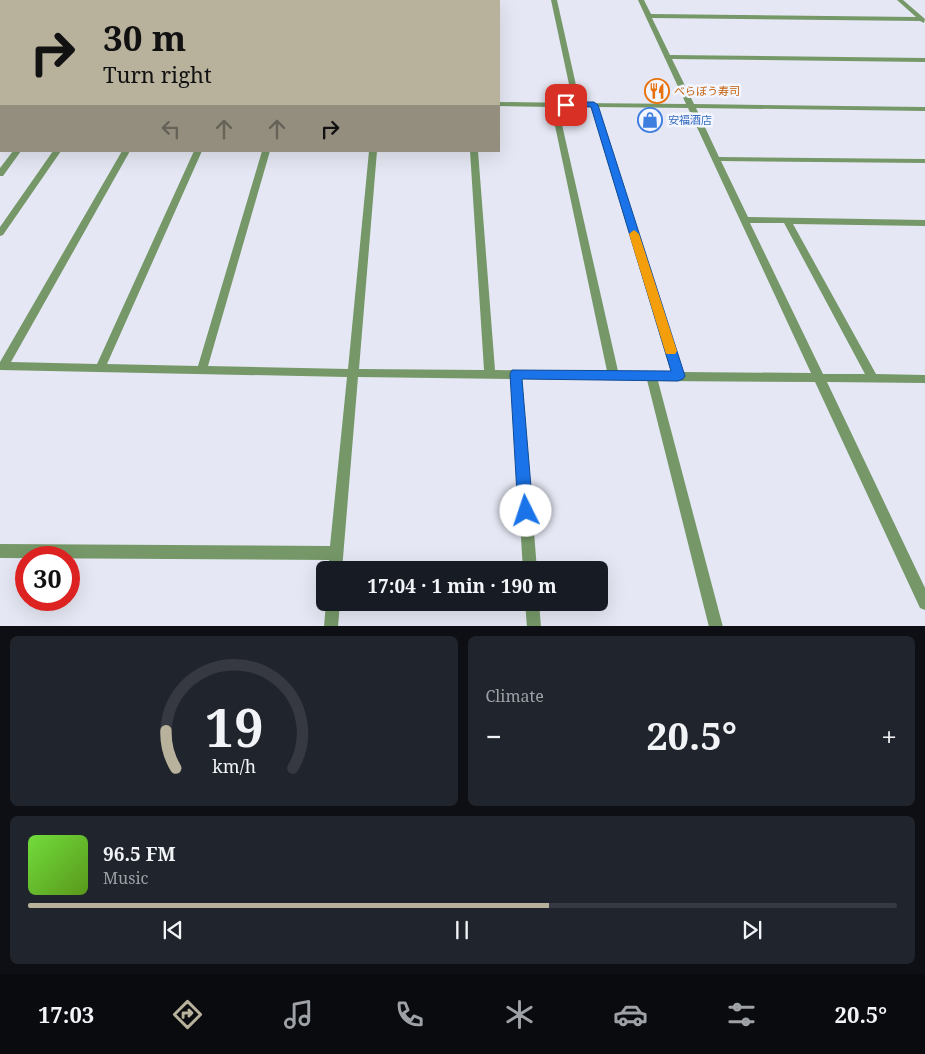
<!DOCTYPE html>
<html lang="en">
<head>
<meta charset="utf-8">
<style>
  body { margin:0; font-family:"Noto Serif","Noto Sans JP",serif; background:#20242c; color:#f1f3f6; height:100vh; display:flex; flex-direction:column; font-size:19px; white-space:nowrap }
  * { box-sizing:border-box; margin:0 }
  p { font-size:16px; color:#9ea1a6 }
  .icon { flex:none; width:28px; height:28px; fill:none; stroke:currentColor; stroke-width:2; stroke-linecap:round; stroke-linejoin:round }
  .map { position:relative; height:626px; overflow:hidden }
  .side { display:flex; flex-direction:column; gap:10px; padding:10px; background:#0d0f14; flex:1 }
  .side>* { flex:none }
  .hud { position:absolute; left:0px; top:0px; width:500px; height:152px; box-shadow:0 5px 20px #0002; background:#b8b29d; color:#111; overflow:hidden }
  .speed { position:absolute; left:15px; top:546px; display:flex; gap:10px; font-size:25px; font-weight:700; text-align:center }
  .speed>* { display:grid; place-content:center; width:65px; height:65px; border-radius:50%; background:#171b24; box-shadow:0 5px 20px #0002; line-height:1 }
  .speed .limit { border:8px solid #d22; background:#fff; color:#111 }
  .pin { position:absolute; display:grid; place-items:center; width:42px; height:42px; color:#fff; margin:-21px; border-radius:10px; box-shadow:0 2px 8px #0006 }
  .me { position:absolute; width:55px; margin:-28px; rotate:356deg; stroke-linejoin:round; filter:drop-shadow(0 0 4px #0008) }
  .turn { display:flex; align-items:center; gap:18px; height:105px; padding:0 20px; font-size:22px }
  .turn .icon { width:65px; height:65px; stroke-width:2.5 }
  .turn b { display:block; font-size:35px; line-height:42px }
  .lanes { display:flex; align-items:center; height:48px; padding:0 20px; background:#0003; justify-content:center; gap:25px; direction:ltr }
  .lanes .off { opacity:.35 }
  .big { font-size:38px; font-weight:700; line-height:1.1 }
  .side .tile { flex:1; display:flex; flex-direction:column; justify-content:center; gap:8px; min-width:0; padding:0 18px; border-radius:8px; background:#20242c }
  .side .dial { align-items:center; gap:0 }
  .dial svg { height:130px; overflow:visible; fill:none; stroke:#363941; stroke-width:7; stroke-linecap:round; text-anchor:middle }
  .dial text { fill:#f1f3f6; stroke:none }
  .song { display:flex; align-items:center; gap:15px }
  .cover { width:60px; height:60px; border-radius:8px; background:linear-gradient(135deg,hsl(100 70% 55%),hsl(90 70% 35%)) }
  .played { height:5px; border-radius:2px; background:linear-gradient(90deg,#b8b29d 60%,#363941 60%) }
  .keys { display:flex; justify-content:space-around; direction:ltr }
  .heat { display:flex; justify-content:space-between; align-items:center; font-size:28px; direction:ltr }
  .side .tiles { flex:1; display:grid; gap:10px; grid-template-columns:1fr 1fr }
  .tile:last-child { grid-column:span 2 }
  .trip { position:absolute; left:316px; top:561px; width:292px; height:50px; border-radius:8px; background:#171b24; box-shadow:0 5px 20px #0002; font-weight:700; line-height:50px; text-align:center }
  .menu { display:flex; height:80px; justify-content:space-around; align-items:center; background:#090b0e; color:#9ea1a6 }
  .menu .icon { width:35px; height:35px }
  .menu .active { color:#b8b29d }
  .menu b { font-size:22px; color:#f1f3f6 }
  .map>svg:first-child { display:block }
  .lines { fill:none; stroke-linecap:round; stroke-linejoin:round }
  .street { fill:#769868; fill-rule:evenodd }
  .route { fill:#1a73e8; stroke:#114b97 }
  .slow { fill:#f59e0b }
  .labels { text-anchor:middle; stroke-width:5; stroke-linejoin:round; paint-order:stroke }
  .far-food-label { font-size:11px; fill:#c56008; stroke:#f3f5ff; text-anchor:start }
  .far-shop-label { font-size:11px; fill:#366cbe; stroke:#f3f5ff; text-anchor:start }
</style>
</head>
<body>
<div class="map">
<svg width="925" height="627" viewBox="0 0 925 627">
  <rect width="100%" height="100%" fill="#e5e8f4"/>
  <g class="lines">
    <!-- street -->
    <g class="street">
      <rect x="269" y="0" width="6" height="1"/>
      <rect x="380" y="0" width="6" height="1"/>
      <rect x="470" y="0" width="6" height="1"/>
      <path d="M 551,0 L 557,0 L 580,103 L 686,104 L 638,0 L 644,0 L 651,14 L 916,17 L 897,0 L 903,0 L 925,19 L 924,23 L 920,21 L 652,18 L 670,55 L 925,58 L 925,62 L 672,59 L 694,104 L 925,107 L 925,111 L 696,108 L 719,157 L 925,159 L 925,163 L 721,161 L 748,217 L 925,220 L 925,226 L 793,224 L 876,374 L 925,375 L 925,383 L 827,382 L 925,588 L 925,610 L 920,608 L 815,382 L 658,381 L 723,627 L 709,627 L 647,380 L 522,379 L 537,570 L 523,570 L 511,379 L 358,377 L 342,570 L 328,570 L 329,560 L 0,558 L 0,544 L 330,546 L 347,377 L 0,370 L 0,362 L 122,151 L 130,151 L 11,362 L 97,364 L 194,151 L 202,151 L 107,364 L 198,366 L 262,151 L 270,151 L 208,366 L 348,369 L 369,151 L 377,151 L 359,369 L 484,370 L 470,151 L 478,151 L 495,370 L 607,371 L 551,107 L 499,106 L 499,102 L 573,103 ZM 558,107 L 591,107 L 671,372 L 618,371 ZM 598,107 L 688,108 L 811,373 L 682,372 ZM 750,223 L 784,223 L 865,374 L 823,374 Z"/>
      <rect x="0" y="101" width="1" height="4"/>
      <polygon points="13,151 21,151 3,176 0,176 0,168"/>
      <polygon points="53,151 61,151 3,235 0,236 0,227"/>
      <polygon points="326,602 340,602 338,627 324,627"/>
      <polygon points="525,602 539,602 541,627 527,627"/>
    </g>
  </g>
  <!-- route -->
  <polygon class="route" points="566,102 594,102 598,105 685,376 683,379 678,381 522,379 533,511 531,516 526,518 520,516 518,511 510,374 512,370 671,371 591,107 563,106 562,105"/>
  <!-- slow -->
  <polygon class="slow" points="634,230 639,234 677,351 675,354 666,354 665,351 629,234"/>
  <!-- icons -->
  <defs>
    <symbol id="restaurant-ring" viewBox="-11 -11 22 22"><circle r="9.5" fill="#f3f5ff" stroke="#e8710a" stroke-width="1.5"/><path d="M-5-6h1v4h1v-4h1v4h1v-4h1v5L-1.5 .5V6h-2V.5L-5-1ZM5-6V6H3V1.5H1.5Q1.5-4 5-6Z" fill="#e8710a"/></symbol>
    <symbol id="shop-ring" viewBox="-11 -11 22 22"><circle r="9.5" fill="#f3f5ff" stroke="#3f7fe0" stroke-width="1.5"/><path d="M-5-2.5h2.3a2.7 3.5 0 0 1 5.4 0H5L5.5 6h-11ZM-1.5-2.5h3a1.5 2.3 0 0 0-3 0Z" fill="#3f7fe0"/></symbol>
  </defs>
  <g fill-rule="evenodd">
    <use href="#restaurant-ring" x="643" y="77" width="28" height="28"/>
    <use href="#shop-ring" x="636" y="106" width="28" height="28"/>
  </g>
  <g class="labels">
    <!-- far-food labels -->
    <g class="far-food-label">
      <text x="674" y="95">べらぼう寿司</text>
    </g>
    <!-- far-shop labels -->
    <g class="far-shop-label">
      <text x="668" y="124">安福酒店</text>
    </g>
  </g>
</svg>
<div class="speed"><div class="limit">30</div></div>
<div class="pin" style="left:566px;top:105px;background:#d93025"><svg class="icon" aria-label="arrive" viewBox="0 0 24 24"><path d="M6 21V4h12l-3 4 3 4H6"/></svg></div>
<svg class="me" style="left:526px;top:511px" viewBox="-20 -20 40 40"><circle r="19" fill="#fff"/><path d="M0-13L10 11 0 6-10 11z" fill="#1a73e8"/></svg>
<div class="trip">17:04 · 1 min · 190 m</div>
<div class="hud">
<div class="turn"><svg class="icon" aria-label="right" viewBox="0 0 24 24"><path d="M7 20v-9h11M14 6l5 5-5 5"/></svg><div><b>30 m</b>Turn right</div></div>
<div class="lanes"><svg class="icon off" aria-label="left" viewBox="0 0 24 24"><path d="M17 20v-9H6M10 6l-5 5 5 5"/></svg><svg class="icon off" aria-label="ahead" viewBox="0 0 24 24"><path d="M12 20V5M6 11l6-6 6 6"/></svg><svg class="icon off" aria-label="ahead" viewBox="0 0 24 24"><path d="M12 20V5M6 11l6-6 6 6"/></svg><svg class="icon" aria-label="right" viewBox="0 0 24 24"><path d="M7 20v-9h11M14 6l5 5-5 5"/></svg></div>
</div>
</div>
<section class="side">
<div class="tiles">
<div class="tile dial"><svg viewBox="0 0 100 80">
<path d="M14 69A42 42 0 1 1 86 69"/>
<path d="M14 69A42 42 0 0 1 8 46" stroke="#b8b29d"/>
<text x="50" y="56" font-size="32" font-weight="700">19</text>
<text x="50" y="72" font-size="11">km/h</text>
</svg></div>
<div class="tile"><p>Climate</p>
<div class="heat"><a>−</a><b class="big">20.5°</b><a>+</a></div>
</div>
<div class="tile">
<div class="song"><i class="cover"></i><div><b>96.5 FM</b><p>Music</p></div></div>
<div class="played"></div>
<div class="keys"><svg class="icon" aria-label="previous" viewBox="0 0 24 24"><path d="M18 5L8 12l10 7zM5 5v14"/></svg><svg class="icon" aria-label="pause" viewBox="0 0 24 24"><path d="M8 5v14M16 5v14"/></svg><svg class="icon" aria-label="next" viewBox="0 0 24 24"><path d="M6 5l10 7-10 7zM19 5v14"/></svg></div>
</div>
</div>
</section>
<nav class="menu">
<b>17:03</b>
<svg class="icon active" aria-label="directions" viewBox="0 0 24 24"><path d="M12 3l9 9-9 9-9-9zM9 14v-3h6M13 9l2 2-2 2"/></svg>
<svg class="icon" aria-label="music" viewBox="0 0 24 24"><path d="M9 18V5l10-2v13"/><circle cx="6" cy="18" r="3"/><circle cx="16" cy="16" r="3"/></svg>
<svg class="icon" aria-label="phone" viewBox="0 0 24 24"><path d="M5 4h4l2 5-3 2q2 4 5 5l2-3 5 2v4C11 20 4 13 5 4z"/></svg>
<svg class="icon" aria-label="climate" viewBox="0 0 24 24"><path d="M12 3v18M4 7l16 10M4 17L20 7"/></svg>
<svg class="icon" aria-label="car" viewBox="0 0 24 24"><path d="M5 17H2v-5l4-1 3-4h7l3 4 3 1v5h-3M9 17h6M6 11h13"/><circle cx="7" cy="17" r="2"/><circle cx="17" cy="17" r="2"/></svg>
<svg class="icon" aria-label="filters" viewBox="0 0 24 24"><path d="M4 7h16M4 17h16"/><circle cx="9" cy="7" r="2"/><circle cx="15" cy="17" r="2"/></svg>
<b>20.5°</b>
</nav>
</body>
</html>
